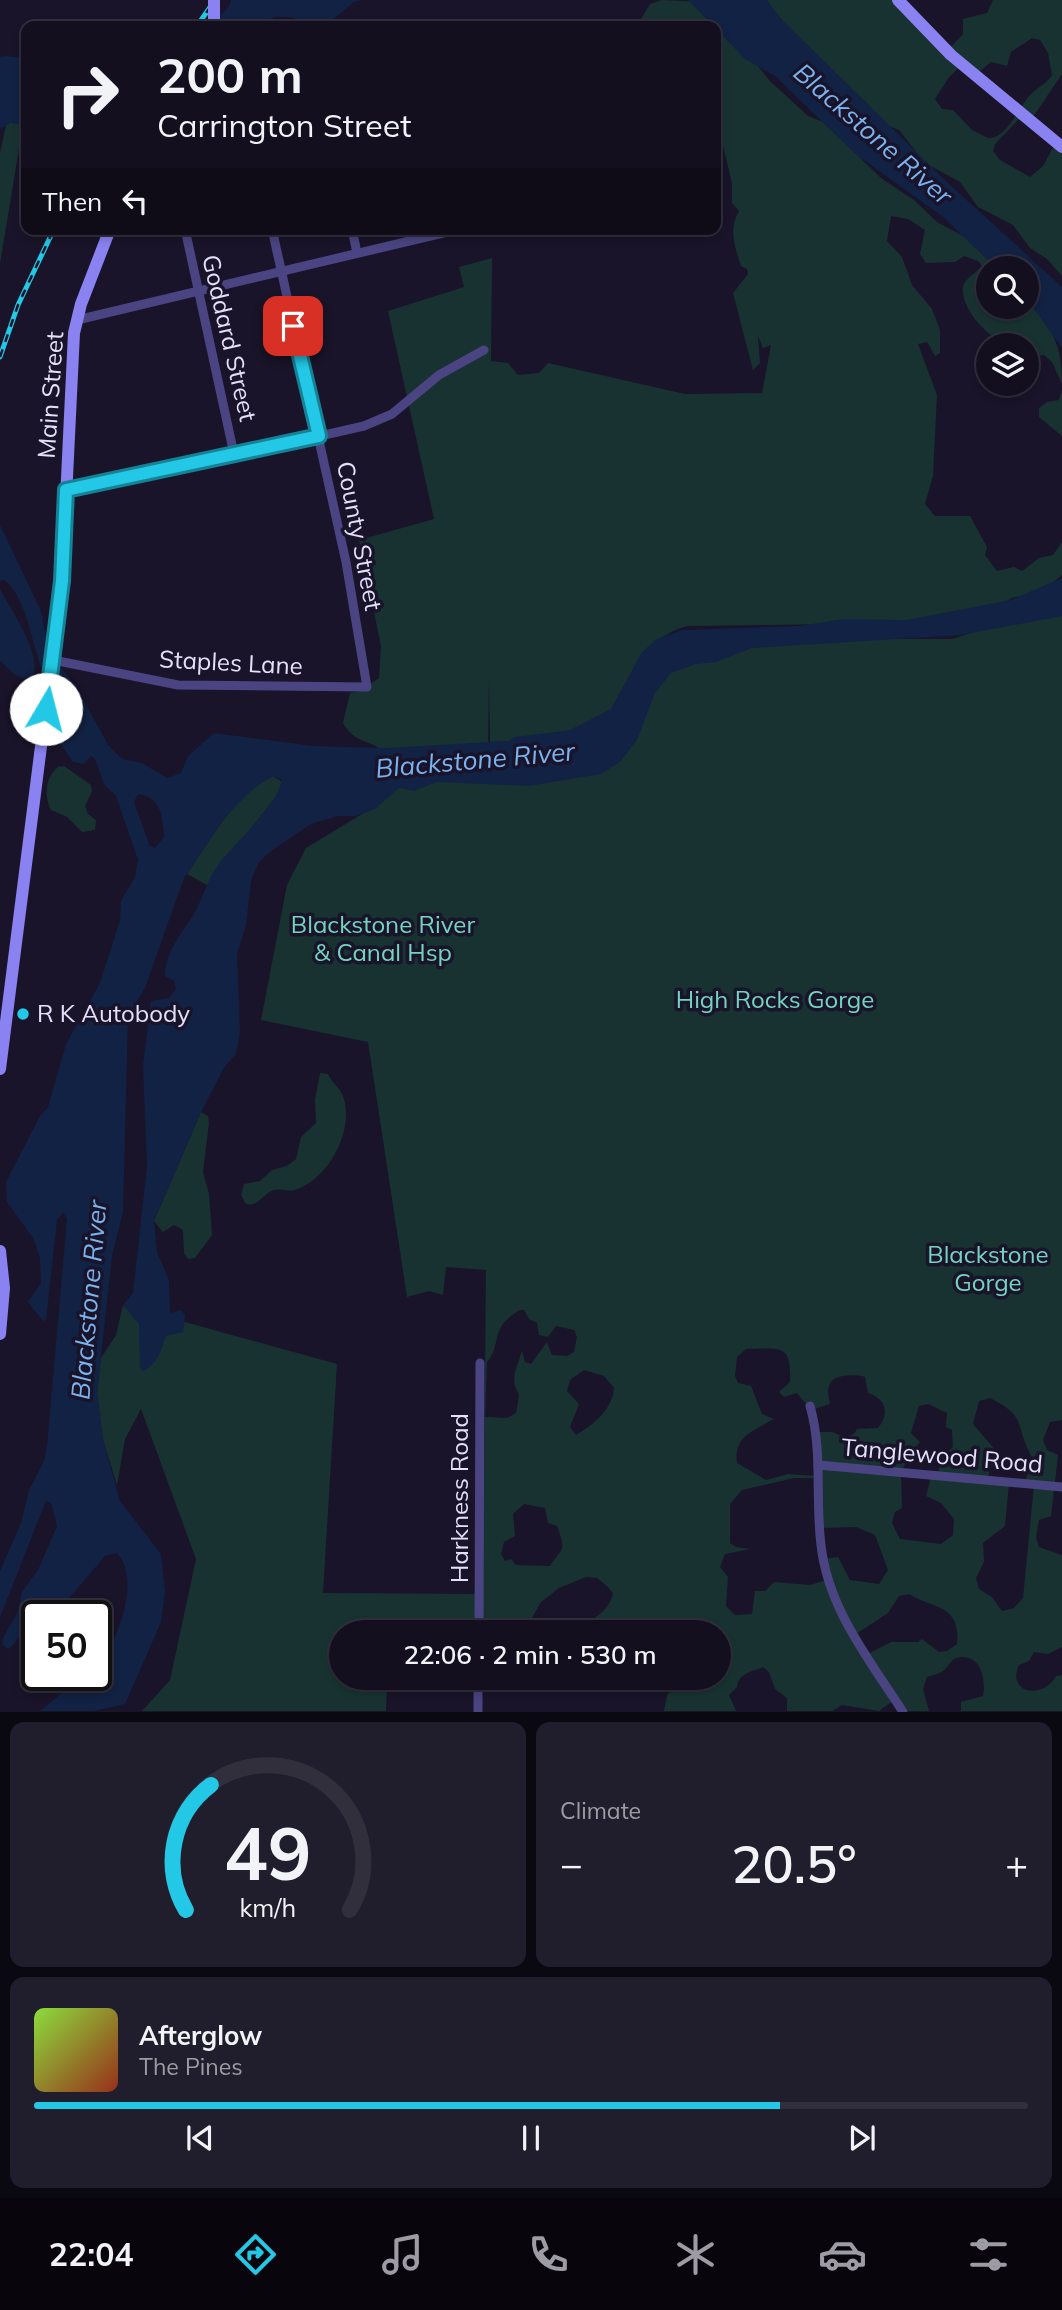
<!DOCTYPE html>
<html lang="en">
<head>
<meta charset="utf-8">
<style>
  body { margin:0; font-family:Mulish,sans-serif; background:#201d2c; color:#f1f3f6; height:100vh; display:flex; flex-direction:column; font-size:26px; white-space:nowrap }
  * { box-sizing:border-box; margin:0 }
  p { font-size:23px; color:#9d9ca4 }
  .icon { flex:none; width:38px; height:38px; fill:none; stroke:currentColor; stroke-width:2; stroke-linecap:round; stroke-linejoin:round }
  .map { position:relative; height:1712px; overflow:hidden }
  .drawer { display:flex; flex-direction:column; gap:10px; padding:10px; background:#0a0811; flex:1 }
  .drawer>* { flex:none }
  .top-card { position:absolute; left:21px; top:21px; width:700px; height:214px; border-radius:14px; box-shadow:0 4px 10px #0003,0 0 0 2px #322f3d; background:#130f1f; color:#f1f3f6; overflow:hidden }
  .buttons { position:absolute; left:976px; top:256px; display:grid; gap:14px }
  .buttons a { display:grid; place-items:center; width:63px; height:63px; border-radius:50%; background:#130f1f; box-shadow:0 4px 10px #0003,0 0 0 2px #322f3d; font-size:35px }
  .speed { position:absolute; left:21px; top:1600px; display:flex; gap:14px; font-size:35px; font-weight:700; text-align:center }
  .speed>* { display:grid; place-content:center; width:91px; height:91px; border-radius:50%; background:#130f1f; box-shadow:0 4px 10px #0003,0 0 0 2px #322f3d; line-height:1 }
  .speed .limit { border:4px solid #111; border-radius:10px; background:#fff; color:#111 }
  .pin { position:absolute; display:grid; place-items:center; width:60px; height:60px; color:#fff; margin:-30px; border-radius:14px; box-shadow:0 4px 10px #0006 }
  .me { position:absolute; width:77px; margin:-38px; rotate:8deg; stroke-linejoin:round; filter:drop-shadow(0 0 5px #0008) }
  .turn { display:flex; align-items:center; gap:24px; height:147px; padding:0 21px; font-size:32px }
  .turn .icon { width:91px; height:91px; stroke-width:2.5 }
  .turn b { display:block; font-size:49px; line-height:60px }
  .then { display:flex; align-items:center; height:66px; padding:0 21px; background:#0003; gap:14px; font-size:26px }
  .big { font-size:52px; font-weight:600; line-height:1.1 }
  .drawer .widget { flex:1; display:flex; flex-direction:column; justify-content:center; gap:10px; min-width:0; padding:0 24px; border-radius:14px; background:#201d2c }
  .drawer .dial { align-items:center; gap:0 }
  .dial svg { height:182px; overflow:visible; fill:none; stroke:#322f3d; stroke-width:7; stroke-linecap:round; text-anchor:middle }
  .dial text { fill:#f1f3f6; stroke:none }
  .song { display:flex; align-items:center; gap:21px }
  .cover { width:84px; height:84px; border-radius:10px; background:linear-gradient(135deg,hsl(90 70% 55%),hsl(10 70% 35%)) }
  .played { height:7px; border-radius:4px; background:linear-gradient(90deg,#22c8e5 75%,#322f3d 75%) }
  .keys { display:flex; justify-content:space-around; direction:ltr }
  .heat { display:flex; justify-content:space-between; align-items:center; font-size:38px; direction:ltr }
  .drawer .tiles { flex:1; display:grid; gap:10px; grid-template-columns:1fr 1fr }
  .widget:last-child { grid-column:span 2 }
  .trip { position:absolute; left:329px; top:1620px; width:402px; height:70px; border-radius:35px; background:#130f1f; box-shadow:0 4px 10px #0003,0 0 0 2px #322f3d; font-weight:600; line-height:70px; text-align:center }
  .tabs { display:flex; height:112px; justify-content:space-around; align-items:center; background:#08060c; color:#9d9ca4 }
  .tabs .icon { width:49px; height:49px }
  .tabs .on { color:#22c8e5 }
  .tabs b { font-size:32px; color:#f1f3f6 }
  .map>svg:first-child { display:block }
  .green { fill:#183232; fill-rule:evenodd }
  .water { fill:#122244; fill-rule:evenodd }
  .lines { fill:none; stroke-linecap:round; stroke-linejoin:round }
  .minor { stroke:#4a4582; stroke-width:9 }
  .secondary { stroke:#8a82f0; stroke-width:12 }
  .rail-casing { stroke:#22c8e5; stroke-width:5 }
  .rail { stroke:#191429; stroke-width:2.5; stroke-dasharray:8; stroke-linecap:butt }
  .secondary-bridge { stroke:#8a82f0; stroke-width:12 }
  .route-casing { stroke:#168295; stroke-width:18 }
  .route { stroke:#22c8e5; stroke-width:12 }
  .poi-dot { fill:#22c8e5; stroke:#191429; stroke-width:2.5 }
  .labels { text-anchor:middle; stroke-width:7; stroke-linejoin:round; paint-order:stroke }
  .street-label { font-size:24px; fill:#e4e0fb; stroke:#191429 }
  .park-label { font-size:24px; fill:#73d4c0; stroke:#191429 }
  .poi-label { font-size:24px; fill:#e4e0fb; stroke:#191429; text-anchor:start }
  .water-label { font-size:26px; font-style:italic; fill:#7ab3ef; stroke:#191429 }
</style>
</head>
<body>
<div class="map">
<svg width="1062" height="1712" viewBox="0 0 1062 1712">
  <rect width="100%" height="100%" fill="#191429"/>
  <!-- green -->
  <g class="green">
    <path d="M 662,0 L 706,2 L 770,81 L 808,116 L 823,122 L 881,178 L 914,200 L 937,222 L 963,236 L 998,267 L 989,268 L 989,306 L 1027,306 L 1027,300 C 1053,330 1062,344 1062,384 L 1052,362 L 1044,355 L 1035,356 L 1034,373 L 1027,377 L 1027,345 C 1021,345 1010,347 1005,344 C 988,337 960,308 963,287 C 965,278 976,273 982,266 L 978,261 L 964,256 L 955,262 L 926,263 L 920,254 L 925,230 L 908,219 L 891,216 L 887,241 L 902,257 L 912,285 L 932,309 L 940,330 L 940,353 L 935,356 L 927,342 L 918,344 L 937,395 L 933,476 L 925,504 L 935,516 L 970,516 L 987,547 L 985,555 L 997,571 L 1014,567 L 1022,571 L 1039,558 L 1053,555 L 1062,542 L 1062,575 L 1037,595 L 1014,597 L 994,608 L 910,623 L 687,626 C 640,639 629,683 610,723 L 528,740 L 490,742 L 489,675 L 488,755 L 391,762 C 386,757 380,748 374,745 C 359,739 352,738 343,723 L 350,693 L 360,691 L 379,678 L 381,646 L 359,540 L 434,519 L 388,311 L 464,287 L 459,267 L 492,258 L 491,361 L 508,363 L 518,375 L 539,373 L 548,363 L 685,394 L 762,393 L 771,345 L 763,348 L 758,336 L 760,363 L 753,370 L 733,293 L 748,274 L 747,269 L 741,266 C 735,247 728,230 739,211 L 732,203 L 732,183 L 716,117 L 716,26 L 637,26 L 650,4 Z"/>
    <path d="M 764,0 L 897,0 L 947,51 L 963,34 L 963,19 L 987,13 L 993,0 L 1062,0 L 1062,74 L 1031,120 L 1021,117 L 995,144 L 993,151 L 1000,160 L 1030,177 L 1043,166 L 1054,146 L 1062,148 L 1062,276 L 1047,259 L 1030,248 L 1013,225 L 978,207 L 960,182 L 925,163 L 899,130 L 884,124 L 866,102 L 846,91 ZM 1032,38 L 1040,40 L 1048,53 L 1052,75 C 1046,84 1040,86 1032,93 C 1020,104 1007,140 988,138 L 972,130 L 953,110 L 942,109 L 935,99 L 949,77 L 961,66 L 974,76 L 991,62 L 1007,66 L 1011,52 Z"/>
    <polygon points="26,31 26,106 0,264 0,153"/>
    <polygon points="1062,390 1062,436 1039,417 1039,408 1047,402 1059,400"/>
    <path d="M 1062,614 L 1062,1420 L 1050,1422 L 1043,1440 L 1047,1450 L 1058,1455 L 1051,1516 L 1039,1520 L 1036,1538 L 1039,1547 L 1062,1555 L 1062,1647 L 1048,1654 L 1034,1652 L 1029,1661 L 1019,1665 C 1006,1695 1044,1699 1056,1676 L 1062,1675 L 1062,1711 L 961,1711 L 961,1702 L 983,1696 C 986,1681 982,1656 961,1657 C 951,1657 950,1666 943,1671 C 939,1674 932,1675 927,1677 L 923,1689 L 929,1711 L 902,1711 L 893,1701 L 879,1711 L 842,1705 L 832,1711 L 787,1711 L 787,1698 L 775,1689 L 769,1672 L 763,1667 C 752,1672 738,1673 737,1687 L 729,1695 L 736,1711 L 664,1711 L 667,1695 L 685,1678 L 719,1678 L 719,1633 L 541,1633 C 569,1628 605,1624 613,1594 C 610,1588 602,1582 597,1578 L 586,1577 L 559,1588 L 541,1602 L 529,1623 L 529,1633 L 341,1633 L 341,1678 L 483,1678 L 483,1681 L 387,1681 L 386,1711 L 142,1711 L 170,1680 L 196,1559 L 141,1409 L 125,1439 L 117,1485 L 103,1440 L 97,1393 L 101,1358 L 116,1335 L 123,1305 L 126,1309 L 127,1306 L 337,1364 L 323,1593 L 483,1594 L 486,1270 L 446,1267 L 443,1295 L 429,1291 L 407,1297 L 368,1042 L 261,1020 L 287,885 L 306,848 L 382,802 L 405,776 L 639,712 L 683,646 L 855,639 L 952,639 L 992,626 ZM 520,1310 L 524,1310 L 529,1319 L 537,1323 L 539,1335 L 548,1337 L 556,1326 L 574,1330 L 577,1337 L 574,1352 L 567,1356 L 552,1355 L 547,1342 L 531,1364 L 525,1362 L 522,1351 C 517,1368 509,1379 519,1395 L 516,1413 L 507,1418 L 485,1417 L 487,1362 C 503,1343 488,1328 520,1310 ZM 746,1349 C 779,1349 792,1342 790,1382 L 779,1392 L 784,1397 L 797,1393 L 811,1410 L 830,1404 C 829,1399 827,1391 829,1386 C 831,1374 856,1374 865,1377 L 868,1393 C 884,1398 891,1412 878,1428 L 857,1429 L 854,1434 L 845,1437 L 832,1432 L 817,1432 L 816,1476 L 788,1474 L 766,1480 L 737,1463 C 733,1436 755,1430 774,1419 L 762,1414 L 751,1386 L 738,1383 L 735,1376 L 737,1357 ZM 584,1370 L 604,1376 L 614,1388 C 612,1410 594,1424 576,1435 L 570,1427 L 579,1404 L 567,1391 L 570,1380 ZM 990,1398 C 1029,1418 1013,1423 1032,1457 L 1025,1482 L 1034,1485 L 1023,1598 L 1014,1608 L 1002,1611 L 992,1597 L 979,1589 L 976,1578 L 984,1562 L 983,1543 L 1005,1526 L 1009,1483 L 987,1480 L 996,1451 L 973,1424 L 979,1401 ZM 928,1404 L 947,1413 L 946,1427 L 952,1430 L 953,1447 L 940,1459 L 938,1475 L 931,1477 L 926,1496 L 941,1503 L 954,1519 L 953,1535 L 941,1544 L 900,1539 L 892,1523 L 895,1512 L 902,1508 L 901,1474 L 908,1456 L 920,1442 L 911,1433 L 919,1406 ZM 794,1478 L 815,1478 L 819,1528 L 856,1527 L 875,1535 L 888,1570 L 879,1584 L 850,1580 L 838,1557 L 824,1559 L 826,1580 L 810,1585 L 774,1582 L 765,1591 L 755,1591 L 752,1614 L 735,1615 L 726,1606 L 728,1577 L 720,1567 L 725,1554 L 750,1549 L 736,1547 L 730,1543 L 730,1504 L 742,1490 ZM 524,1504 L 545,1508 L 548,1523 L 557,1526 C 567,1552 562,1547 550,1566 L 516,1565 L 511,1559 L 505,1561 L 501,1554 L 504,1542 L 515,1536 L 513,1514 ZM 909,1594 C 933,1609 961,1604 957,1644 L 947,1651 L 939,1652 L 922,1639 L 918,1642 L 891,1642 L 866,1655 L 856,1634 L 888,1613 L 899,1596 Z"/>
    <path d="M 64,766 L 91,785 L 92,791 L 85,806 L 88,814 L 96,820 L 95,830 L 82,832 L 67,817 L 51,810 C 44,795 45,778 58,767 Z"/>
    <path d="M 273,776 L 282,782 L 278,794 L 207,885 L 187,874 C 211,839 233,796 273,776 Z"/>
    <path d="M 320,1073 L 328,1074 C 332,1083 340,1088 343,1096 C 355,1130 329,1179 295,1190 C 288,1192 281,1188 274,1190 C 262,1194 259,1207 246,1204 L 241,1195 L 244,1184 L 260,1181 L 272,1170 L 287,1166 L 296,1159 L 301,1137 L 316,1123 L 315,1100 Z"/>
    <polygon points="201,1112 208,1116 209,1123 203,1172 209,1194 212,1235 195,1258 188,1259 184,1253 183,1230 174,1225 163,1232 154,1221"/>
  </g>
  <!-- water -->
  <g class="water">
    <path d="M 231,0 L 362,0 L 354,2 L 330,22 L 305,23 L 291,17 L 275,17 L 252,26 L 175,26 C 193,21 227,22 231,0 Z"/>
    <polygon points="688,0 767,0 781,19 948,183 1062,287 1062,348 1027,299 1027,268 996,268 942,216 858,156 775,76 745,59"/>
    <polygon points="5,56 26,58 26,125 10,123 0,129 0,57"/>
    <path d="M 0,525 L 41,611 L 47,641 L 58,664 L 76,686 L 108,745 L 122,759 L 142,763 L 167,778 L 181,773 L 188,756 L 214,733 L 313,746 L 386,748 L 508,741 L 515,737 L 570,730 L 611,709 L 642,652 L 657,639 L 682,630 L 799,626 L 844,619 L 906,620 L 1011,600 L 1062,578 L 1062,616 L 961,635 L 752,648 L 716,662 L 696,664 L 671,673 L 655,693 L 637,740 L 620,762 L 601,774 L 529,786 L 437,782 L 414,791 L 399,788 L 375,809 L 356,816 L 338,816 L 311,824 L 271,851 L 259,862 L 251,880 L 246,925 L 237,954 L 240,1031 L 236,1054 L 225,1066 L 201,1112 L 154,1221 L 157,1252 L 169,1280 L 170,1313 L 181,1310 L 185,1315 L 183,1332 L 166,1336 C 161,1349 158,1365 143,1371 L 140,1368 L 139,1324 L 123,1305 L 133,1293 L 147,1166 L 143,1065 L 151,1001 L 169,998 L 176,989 L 174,981 L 165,976 C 165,952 182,933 194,914 C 203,898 207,880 218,865 C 232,845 283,801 281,779 L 273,776 L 255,787 L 226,816 L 184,878 L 145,988 L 128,1016 L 123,1212 L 112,1256 L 97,1393 L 103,1440 L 120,1501 L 161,1554 L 165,1591 L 161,1622 L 125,1704 L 94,1711 L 40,1711 L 84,1675 L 96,1675 L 96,1665 C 119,1643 141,1579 117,1553 L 105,1556 L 60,1609 L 50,1601 L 13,1645 L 8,1649 L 2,1645 L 4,1636 L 17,1613 L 22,1592 L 38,1570 L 57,1526 L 51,1503 L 46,1501 L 0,1617 L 0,1571 L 21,1523 L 29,1490 L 44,1461 L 47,1446 L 67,1219 L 63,1212 L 57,1220 L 46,1320 L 43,1321 L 28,1302 L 41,1283 L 40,1258 L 33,1238 L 7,1202 L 6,1182 L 40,1116 L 48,1107 L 66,1044 L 100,983 L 120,920 L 121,901 L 135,877 L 138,860 L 116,796 L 104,784 L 95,759 L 91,756 L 84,764 L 73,762 L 53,733 L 55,723 L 67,722 L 69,713 C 63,698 50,686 43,671 C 30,642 29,603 5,580 L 0,581 ZM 138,794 C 161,797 163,817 164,837 L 155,848 L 150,846 L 134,802 Z"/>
    <path d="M 0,589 C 12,612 46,658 31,682 L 14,674 L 0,661 Z"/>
  </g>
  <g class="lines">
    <!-- minor -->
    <g class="minor">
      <polyline points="185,229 234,454"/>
      <polyline points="352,229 357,253"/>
      <polyline points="77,320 460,229"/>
      <polyline points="66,490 152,474 364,426 392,414 439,375 484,350"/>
      <polyline points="53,660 178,685 367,687 346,562 272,229"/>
      <path d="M 810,1406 C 823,1451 815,1498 821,1545 C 828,1609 869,1659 903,1712"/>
      <polyline points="818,1465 1062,1487"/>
      <polyline points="479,1633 480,1363"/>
      <polyline points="478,1712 478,1678"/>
    </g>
    <!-- secondary -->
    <g class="secondary">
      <polyline points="898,0 951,55 1062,147"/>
      <polyline points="0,1069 62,581 74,333 81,304 110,229"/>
      <polyline points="0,1251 4,1288 0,1334"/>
    </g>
    <defs>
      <g id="rail">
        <polyline points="197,26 215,0"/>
        <polyline points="0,357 18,305 54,229"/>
      </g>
    </defs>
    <!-- rail casing -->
    <use href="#rail" class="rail-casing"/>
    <!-- rail -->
    <use href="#rail" class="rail"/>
    <!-- secondary-bridge -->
    <polyline class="secondary-bridge" points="214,26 214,0"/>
  </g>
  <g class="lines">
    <defs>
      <polyline id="route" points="46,709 62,581 66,490 319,436 293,326"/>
    </defs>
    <!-- route casing -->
    <use href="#route" class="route-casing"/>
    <!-- route -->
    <use href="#route" class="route"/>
  </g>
  <!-- markers -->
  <circle class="poi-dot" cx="23" cy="1014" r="7"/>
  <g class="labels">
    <!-- street labels -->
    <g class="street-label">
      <text transform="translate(229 338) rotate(77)" y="8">Goddard Street</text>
      <text transform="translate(51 395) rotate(-86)" y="8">Main Street</text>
      <text transform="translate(359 536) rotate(79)" y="8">County Street</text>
      <text transform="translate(231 663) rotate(3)" y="8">Staples Lane</text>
      <text transform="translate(942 1456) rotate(5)" y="8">Tanglewood Road</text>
      <text transform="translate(460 1498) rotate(-90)" y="8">Harkness Road</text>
    </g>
    <!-- park labels -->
    <g class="park-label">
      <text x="383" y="933">Blackstone River<tspan x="383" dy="28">&amp; Canal Hsp</tspan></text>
      <text x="775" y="1008">High Rocks Gorge</text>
      <text x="988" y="1263">Blackstone<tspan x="988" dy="28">Gorge</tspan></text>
    </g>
    <!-- poi labels -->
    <g class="poi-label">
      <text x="37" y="1022">R K Autobody</text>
    </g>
    <!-- water labels -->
    <g class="water-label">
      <text transform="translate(873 134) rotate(41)" y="9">Blackstone River</text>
      <text transform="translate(475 760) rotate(-5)" y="9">Blackstone River</text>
      <text transform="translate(89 1300) rotate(-85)" y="9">Blackstone River</text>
    </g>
  </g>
</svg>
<div class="buttons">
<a><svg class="icon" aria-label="search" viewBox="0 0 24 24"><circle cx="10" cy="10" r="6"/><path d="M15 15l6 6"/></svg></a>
<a><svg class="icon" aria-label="layers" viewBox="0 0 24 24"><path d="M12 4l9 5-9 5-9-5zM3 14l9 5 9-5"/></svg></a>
</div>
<div class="speed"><div class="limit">50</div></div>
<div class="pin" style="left:293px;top:326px;background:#d93025"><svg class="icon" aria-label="arrive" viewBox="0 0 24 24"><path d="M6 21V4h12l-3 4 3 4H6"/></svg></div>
<svg class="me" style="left:46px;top:709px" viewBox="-20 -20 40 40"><circle r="19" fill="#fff"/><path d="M0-13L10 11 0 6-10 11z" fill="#22c8e5"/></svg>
<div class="trip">22:06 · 2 min · 530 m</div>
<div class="top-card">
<div class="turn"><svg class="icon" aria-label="right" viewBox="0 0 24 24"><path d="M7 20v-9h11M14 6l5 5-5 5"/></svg><div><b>200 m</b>Carrington Street</div></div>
<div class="then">Then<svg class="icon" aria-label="left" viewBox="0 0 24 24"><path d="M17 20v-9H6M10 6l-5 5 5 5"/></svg></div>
</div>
</div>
<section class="drawer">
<div class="tiles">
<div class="widget dial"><svg viewBox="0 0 100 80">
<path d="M14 69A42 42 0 1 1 86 69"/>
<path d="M14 69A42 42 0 0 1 25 14" stroke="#22c8e5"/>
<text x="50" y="56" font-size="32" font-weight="700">49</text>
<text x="50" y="72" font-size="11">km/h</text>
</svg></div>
<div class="widget"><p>Climate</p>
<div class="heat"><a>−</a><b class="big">20.5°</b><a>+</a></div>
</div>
<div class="widget">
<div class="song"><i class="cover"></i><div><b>Afterglow</b><p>The Pines</p></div></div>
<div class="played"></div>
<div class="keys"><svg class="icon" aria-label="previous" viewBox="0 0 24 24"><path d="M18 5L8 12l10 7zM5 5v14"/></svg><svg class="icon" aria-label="pause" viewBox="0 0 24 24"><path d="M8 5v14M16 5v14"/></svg><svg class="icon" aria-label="next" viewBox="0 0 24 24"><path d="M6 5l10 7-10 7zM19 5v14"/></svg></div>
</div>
</div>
</section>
<nav class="tabs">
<b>22:04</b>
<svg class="icon on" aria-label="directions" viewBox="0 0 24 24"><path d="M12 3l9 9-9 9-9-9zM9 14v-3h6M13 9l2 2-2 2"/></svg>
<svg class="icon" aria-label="music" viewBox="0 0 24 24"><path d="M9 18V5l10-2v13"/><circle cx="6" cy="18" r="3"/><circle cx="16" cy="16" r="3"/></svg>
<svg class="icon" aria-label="phone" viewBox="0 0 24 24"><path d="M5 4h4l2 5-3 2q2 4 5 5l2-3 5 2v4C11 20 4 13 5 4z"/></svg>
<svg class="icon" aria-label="climate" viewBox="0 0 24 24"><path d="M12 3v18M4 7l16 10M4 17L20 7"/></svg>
<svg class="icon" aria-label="car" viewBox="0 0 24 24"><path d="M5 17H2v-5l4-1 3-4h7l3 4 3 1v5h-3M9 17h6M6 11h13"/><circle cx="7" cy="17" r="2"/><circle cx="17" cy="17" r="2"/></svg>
<svg class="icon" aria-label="filters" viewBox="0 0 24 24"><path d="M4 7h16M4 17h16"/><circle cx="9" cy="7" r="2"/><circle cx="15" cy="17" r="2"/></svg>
</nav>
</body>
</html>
